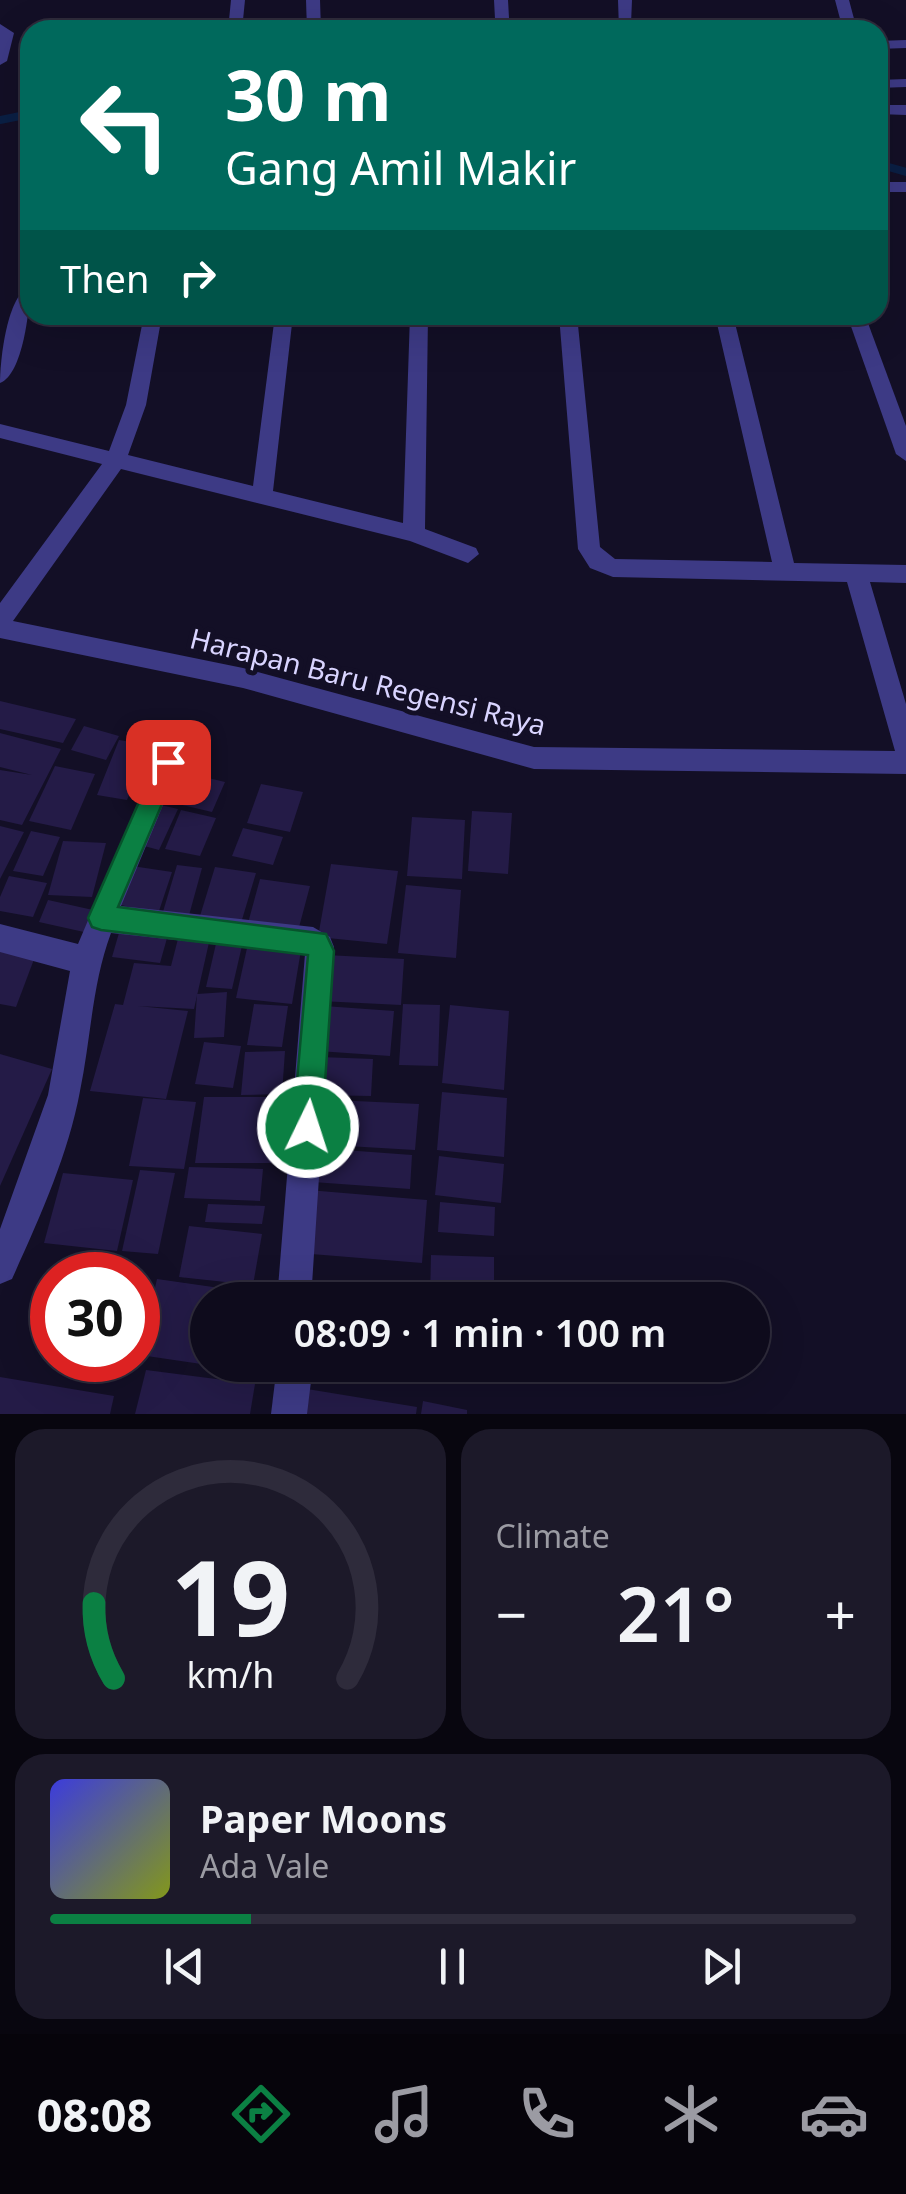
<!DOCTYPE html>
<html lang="en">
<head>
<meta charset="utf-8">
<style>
  body { margin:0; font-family:"Noto Sans",sans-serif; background:#1c1929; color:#f1f3f6; height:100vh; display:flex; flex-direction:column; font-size:38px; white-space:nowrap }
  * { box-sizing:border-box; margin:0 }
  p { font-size:32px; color:#9b9ba3 }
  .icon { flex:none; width:55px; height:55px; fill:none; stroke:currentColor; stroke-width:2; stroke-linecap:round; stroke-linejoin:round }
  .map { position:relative; height:1414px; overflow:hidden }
  .details { display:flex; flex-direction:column; gap:15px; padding:15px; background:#08060f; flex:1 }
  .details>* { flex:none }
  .hud { position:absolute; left:20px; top:20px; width:868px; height:305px; border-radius:30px; box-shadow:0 10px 40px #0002,0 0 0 2px #2e2b3b; background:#00695c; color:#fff; overflow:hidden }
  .speed { position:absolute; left:30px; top:1252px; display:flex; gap:20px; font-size:50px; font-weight:700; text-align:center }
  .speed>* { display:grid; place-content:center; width:130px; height:130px; border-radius:50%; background:#0e0b1c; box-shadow:0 10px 40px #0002,0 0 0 2px #2e2b3b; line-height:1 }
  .speed .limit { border:15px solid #d22; background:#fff; color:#111 }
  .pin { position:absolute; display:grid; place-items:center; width:85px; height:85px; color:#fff; margin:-42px; border-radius:20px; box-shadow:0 5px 15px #0006 }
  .me { position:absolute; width:110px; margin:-55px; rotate:4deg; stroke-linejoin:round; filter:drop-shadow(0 0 8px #0008) }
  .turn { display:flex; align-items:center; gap:35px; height:210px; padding:0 40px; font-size:45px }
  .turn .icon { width:130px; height:130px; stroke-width:2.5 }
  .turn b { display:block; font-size:70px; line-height:85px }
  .then { display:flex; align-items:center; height:95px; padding:0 40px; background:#0003; gap:20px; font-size:38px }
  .big { font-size:75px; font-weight:600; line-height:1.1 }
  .details .widget { flex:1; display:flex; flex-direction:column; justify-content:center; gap:15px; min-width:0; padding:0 35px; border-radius:30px; background:#1c1929 }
  .details .dial { align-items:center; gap:0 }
  .dial svg { height:260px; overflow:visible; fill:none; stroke:#2e2b3b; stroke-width:7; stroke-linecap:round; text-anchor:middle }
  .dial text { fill:#f1f3f6; stroke:none }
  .song { display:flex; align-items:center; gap:30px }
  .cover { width:120px; height:120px; border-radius:15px; background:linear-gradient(135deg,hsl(240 70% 55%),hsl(70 70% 35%)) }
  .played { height:10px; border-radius:5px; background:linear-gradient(90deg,#0b8043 25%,#2e2b3b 25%) }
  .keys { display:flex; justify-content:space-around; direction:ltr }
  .heat { display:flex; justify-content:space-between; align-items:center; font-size:55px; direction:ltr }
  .details .tiles { flex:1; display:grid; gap:15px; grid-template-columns:1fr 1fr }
  .widget:last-child { grid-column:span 2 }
  .trip { position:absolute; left:190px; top:1282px; width:580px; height:100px; border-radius:50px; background:#0e0b1c; box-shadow:0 10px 40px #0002,0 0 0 2px #2e2b3b; font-weight:600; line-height:100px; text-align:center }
  .tab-bar { display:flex; height:160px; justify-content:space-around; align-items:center; background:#06040b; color:#9b9ba3 }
  .tab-bar .icon { width:70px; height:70px }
  .tab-bar .on { color:#0b8043 }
  .tab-bar b { font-size:45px; color:#f1f3f6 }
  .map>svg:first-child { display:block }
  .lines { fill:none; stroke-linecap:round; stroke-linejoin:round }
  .stream { stroke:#0a1f44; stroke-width:8 }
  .building { fill:#241b47 }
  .minor { fill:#3d3a85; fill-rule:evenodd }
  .route { fill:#0b8043; stroke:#07532c; stroke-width:2.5 }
  .labels { text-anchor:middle; stroke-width:10; stroke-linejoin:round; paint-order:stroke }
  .street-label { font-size:28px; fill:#d9d4ff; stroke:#130f26 }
</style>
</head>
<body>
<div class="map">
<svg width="906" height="1414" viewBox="0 0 906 1414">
  <rect width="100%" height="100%" fill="#130f26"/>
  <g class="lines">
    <!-- stream -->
    <g class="stream">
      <polyline points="0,120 30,114"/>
      <polyline points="878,164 906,172"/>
    </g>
  </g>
  <!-- building -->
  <g class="building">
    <polygon points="0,701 76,719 63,743 0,729"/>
    <polygon points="84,726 119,736 106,760 71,750"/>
    <polygon points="0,733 61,749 22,825 0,820 0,770 32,775 0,767"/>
    <polygon points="119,740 149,745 127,800 97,795"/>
    <polygon points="55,766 95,774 71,830 29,821"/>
    <polygon points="170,769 198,772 196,775 225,782 212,812 157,799"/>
    <polygon points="261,784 303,792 290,832 247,823"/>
    <polygon points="152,803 178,809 159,850 133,843"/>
    <polygon points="181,810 216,818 200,856 165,849"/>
    <polygon points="472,811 512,813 508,874 468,871"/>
    <polygon points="412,817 465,820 462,879 407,876"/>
    <polygon points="0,826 24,832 0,879"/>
    <polygon points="243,828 283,837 273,865 232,856"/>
    <polygon points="31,831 60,837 43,876 13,871"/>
    <polygon points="63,841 106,843 92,897 48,895"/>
    <polygon points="331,864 398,871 387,944 318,937"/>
    <polygon points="177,865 202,868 188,919 162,915"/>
    <polygon points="132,866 172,872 158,914 117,904"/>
    <polygon points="215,867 256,873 241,923 200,916"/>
    <polygon points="9,876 47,883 33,917 0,911 0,897"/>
    <polygon points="260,879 310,886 298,931 248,923"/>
    <polygon points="406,885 461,890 456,958 398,953"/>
    <polygon points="48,900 93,910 84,932 39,922"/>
    <polygon points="121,926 169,931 160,963 112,957"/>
    <polygon points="179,935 210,938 194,1009 138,1006 188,1011 166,1099 90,1091 115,1004 123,1005 134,963 171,966"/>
    <polygon points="218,935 244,937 232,989 206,987"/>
    <polygon points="249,939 302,944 292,1004 236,998"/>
    <polygon points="0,948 36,954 16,1007 0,1004"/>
    <polygon points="326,955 404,959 401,1005 320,1001"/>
    <polygon points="227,992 224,1037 194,1038 197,994"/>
    <polygon points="254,1004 288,1006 282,1047 247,1045"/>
    <polygon points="403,1004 440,1005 438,1066 399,1065"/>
    <polygon points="450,1005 509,1011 504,1090 442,1083"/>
    <polygon points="324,1006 394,1011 390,1056 318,1051"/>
    <polygon points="204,1042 241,1046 233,1088 195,1084"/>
    <polygon points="285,1051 282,1094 241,1095 245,1052"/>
    <polygon points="0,1054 52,1069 0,1186"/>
    <polygon points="320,1057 373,1059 371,1096 316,1095"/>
    <polygon points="442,1092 507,1098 504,1157 437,1150"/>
    <polygon points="204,1097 277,1097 271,1163 195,1163"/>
    <polygon points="143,1098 196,1102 184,1169 129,1166"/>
    <polygon points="334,1100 419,1104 415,1150 330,1145"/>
    <polygon points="317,1148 412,1155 410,1189 313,1182"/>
    <polygon points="439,1156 504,1164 501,1203 435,1195"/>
    <polygon points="189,1167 263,1169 260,1201 184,1198"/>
    <polygon points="140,1170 175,1173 158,1254 122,1251"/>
    <polygon points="63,1173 133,1180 117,1251 44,1243"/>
    <polygon points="308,1190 427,1200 422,1263 299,1253"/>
    <polygon points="440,1202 495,1207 494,1236 438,1232"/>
    <polygon points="208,1204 265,1206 262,1224 205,1222"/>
    <polygon points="189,1226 262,1234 253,1285 179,1277"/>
    <polygon points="431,1255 494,1257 494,1300 430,1299"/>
    <polygon points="157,1279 234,1290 232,1300 208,1300 208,1365 140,1355"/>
    <polygon points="241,1289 273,1293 272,1300 238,1300"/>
    <polygon points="312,1292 385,1294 385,1300 311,1300"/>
    <polygon points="225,1365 259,1365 257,1378 224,1372"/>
    <polygon points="395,1365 483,1365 483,1383 394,1378"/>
    <polygon points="146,1370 255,1384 250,1414 135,1414"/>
    <polygon points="0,1377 114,1396 110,1414 0,1414"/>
    <polygon points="301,1388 417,1407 416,1414 297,1414"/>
    <polygon points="423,1401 467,1410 467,1414 421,1414"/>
  </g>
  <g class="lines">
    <!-- minor -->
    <g class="minor">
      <polygon points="231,0 245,0 242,30 228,30"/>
      <polygon points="306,0 320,0 321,30 307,30"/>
      <polygon points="494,0 508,0 509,18 519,30 504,30 495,19"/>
      <polygon points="618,0 632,0 631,24 645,30 619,30"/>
      <polygon points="835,0 849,0 857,30 843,30"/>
      <polygon points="0,24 14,33 7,61 0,65"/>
      <polygon points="906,40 906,48 878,49 878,41"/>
      <polygon points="906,79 906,87 878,88 878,80"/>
      <polygon points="878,105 906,105 906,115 878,114"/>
      <rect x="878" y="182" width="28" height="10"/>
      <path d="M 30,286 C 30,308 23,374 0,383 C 0,360 7,295 30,286 Z"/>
      <polygon points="144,315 162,315 146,405 128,455 253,486 275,315 293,315 273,491 403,523 410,315 428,315 425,529 476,548 479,554 468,563 410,541 121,469 13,621 243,668 534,747 895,751 847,582 613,577 590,568 578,549 559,315 577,315 600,547 615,559 772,562 715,315 733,315 794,563 906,565 906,583 870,582 906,704 906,774 534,769 243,688 0,638 0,603 102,464 0,438 0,424 109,451 126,405"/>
      <polygon points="847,315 865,315 906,426 906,461 896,454"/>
      <path d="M 168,751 L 177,754 L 181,762 L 121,906 L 313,927 L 330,937 L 334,947 L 311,1300 L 277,1300 L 305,954 L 111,933 C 92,984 91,1038 80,1091 C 68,1156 39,1219 12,1279 L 0,1284 L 0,1229 L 48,1095 L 70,971 L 0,952 L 0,924 L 78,944 L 155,762 L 159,754 Z"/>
      <polygon points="277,1365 313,1365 307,1414 271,1414"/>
    </g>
  </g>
  <!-- route -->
  <polygon class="route" points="168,751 177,754 180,762 118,907 326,934 334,951 322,1127 318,1137 308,1141 298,1137 293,1127 308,955 101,930 92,927 88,918 160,754"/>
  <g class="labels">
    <!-- street labels -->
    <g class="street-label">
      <text transform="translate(368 682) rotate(14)" y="10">Harapan Baru Regensi Raya</text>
    </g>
  </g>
</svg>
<div class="speed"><div class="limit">30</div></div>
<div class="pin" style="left:168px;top:762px;background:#d93025"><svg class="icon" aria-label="arrive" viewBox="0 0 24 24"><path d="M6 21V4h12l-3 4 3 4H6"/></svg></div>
<svg class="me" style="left:308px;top:1127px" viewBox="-20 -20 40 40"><circle r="17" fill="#0b8043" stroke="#fff" stroke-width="3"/><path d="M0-11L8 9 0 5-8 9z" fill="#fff"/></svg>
<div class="trip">08:09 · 1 min · 100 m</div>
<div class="hud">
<div class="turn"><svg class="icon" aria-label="left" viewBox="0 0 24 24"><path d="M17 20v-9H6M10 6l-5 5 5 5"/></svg><div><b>30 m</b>Gang Amil Makir</div></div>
<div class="then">Then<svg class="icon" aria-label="right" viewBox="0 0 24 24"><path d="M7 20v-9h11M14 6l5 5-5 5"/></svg></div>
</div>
</div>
<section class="details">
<div class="tiles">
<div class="widget dial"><svg viewBox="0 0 100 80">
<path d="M14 69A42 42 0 1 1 86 69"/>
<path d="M14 69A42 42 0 0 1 8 46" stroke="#0b8043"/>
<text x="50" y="56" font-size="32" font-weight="700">19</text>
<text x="50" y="72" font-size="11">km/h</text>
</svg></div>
<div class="widget"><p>Climate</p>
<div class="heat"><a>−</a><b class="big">21°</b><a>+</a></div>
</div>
<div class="widget">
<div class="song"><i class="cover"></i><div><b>Paper Moons</b><p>Ada Vale</p></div></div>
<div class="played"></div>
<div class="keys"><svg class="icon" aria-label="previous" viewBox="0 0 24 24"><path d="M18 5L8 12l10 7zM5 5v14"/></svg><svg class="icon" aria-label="pause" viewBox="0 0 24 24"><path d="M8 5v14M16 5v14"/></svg><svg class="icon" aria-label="next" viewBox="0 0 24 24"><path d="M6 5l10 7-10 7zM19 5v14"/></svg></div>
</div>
</div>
</section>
<nav class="tab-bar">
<b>08:08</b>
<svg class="icon on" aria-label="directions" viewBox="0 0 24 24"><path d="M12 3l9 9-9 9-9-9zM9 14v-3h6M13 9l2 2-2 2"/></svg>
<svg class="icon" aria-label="music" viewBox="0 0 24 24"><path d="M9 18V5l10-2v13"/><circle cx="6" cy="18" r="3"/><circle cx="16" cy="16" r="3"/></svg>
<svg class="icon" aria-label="phone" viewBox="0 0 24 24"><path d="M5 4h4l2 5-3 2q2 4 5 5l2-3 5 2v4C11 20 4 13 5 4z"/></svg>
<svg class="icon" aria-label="climate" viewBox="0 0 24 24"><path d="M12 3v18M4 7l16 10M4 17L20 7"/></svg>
<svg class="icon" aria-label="car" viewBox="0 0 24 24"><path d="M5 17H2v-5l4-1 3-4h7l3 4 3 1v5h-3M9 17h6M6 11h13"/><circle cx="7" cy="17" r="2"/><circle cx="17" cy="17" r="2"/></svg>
</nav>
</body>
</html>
